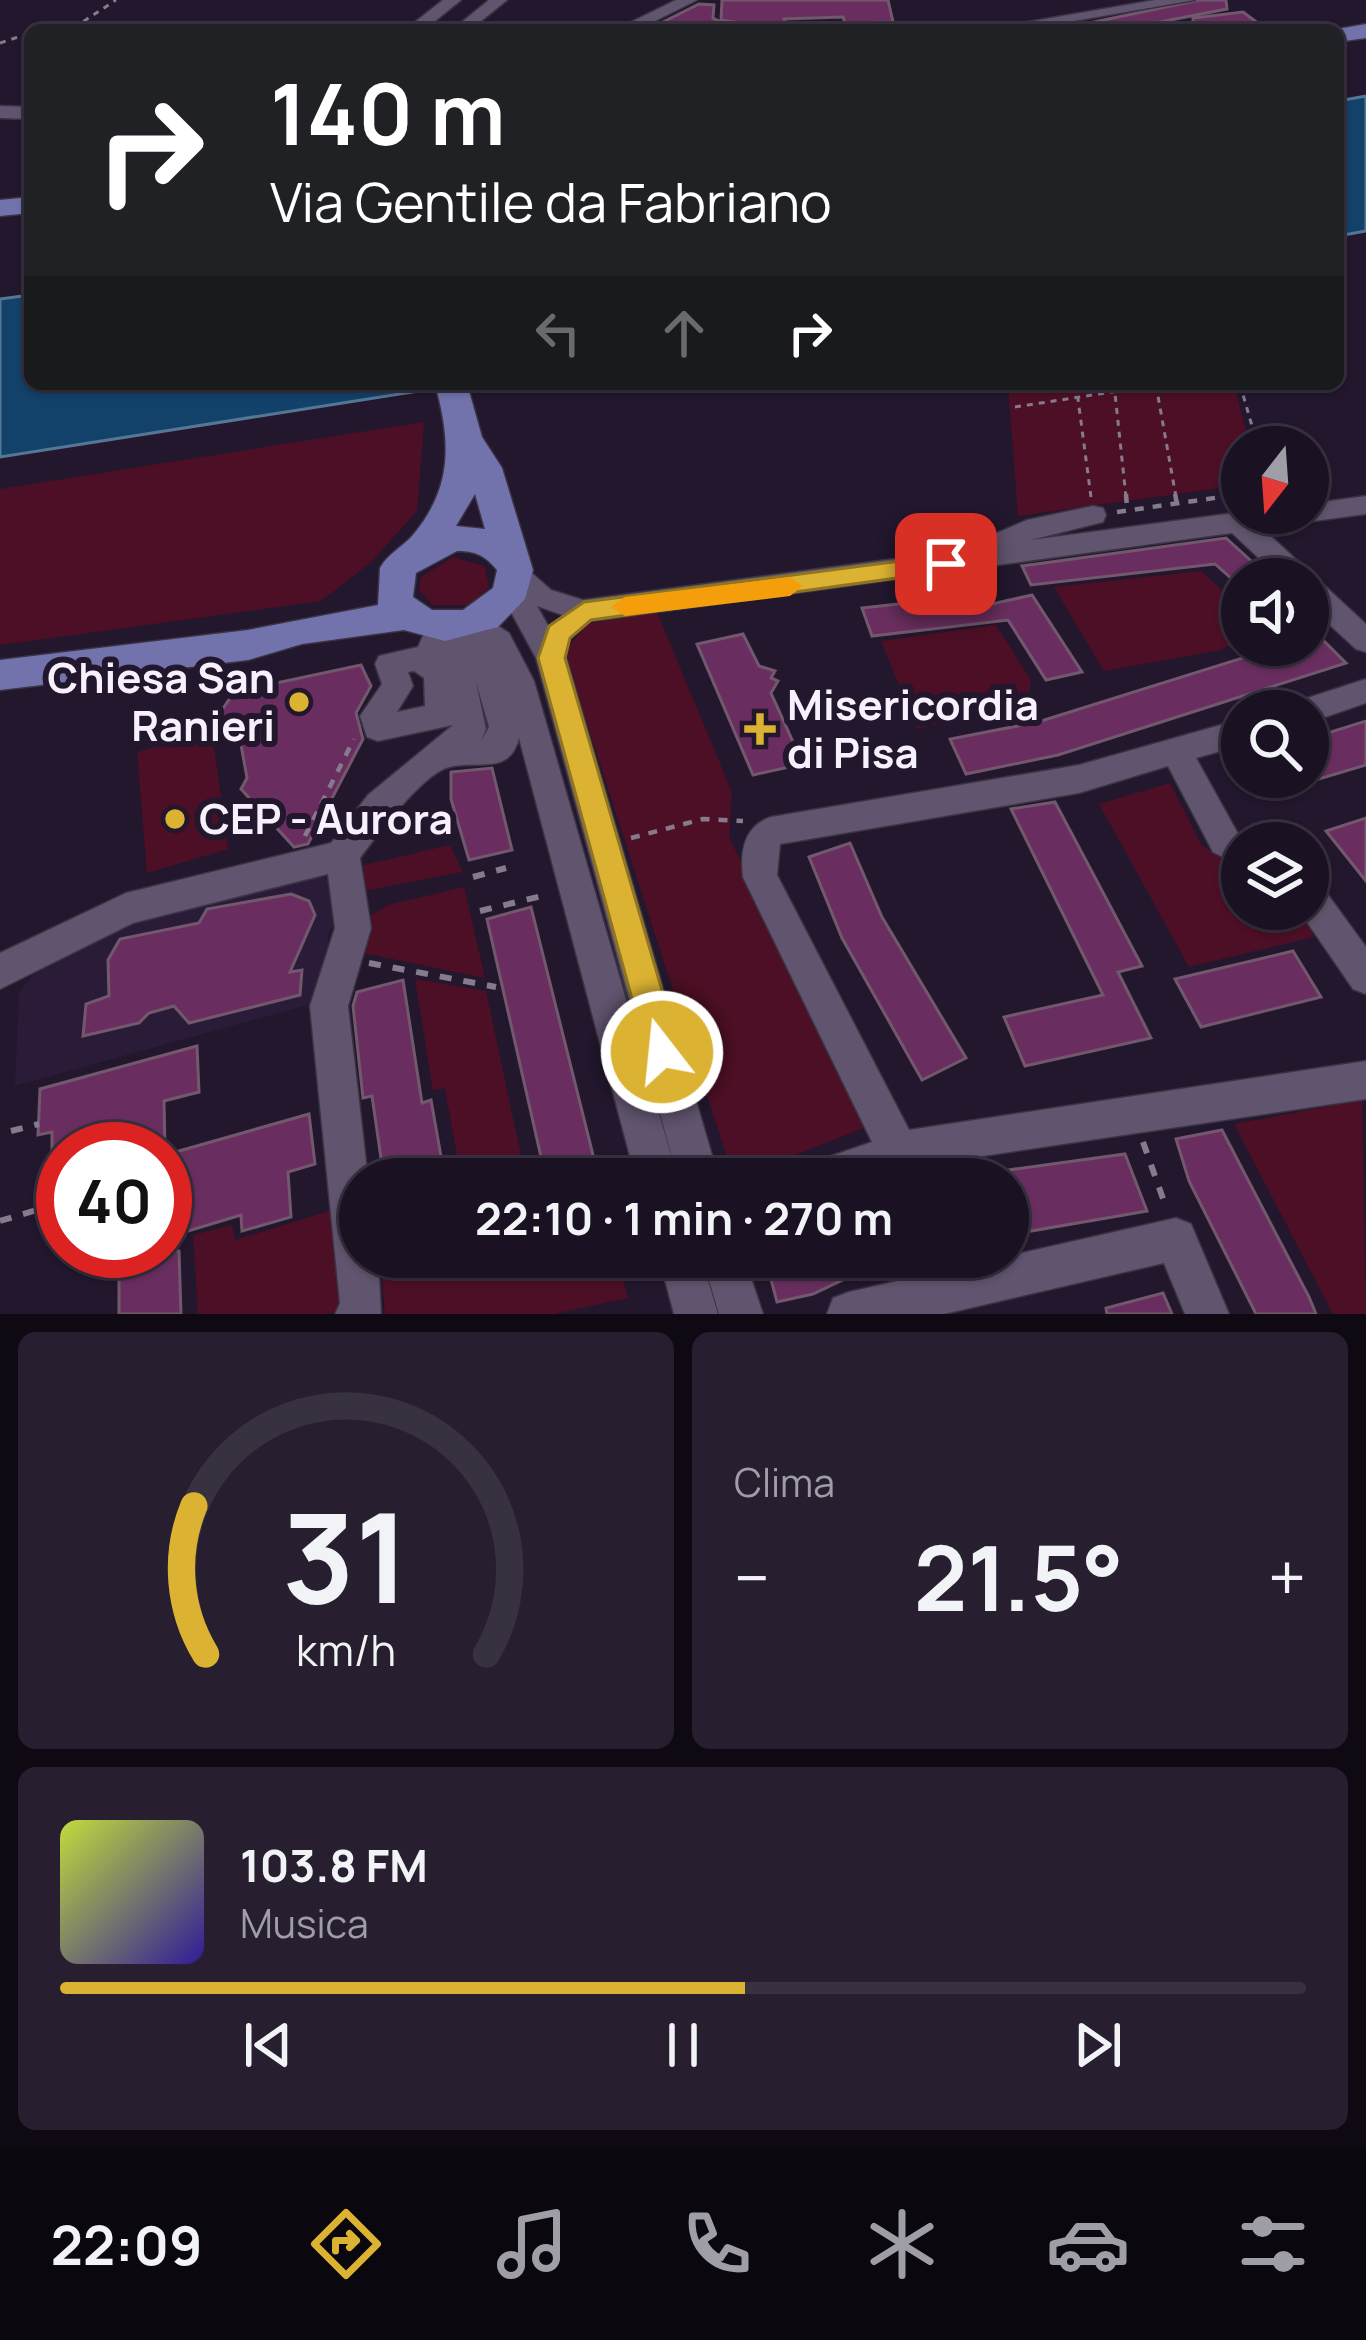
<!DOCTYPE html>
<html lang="it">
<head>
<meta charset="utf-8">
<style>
  body { margin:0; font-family:Manrope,sans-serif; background:#271f2f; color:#f1f3f6; height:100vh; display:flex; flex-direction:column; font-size:45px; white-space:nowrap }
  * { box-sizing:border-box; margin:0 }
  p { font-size:39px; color:#9f9da5 }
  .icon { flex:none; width:66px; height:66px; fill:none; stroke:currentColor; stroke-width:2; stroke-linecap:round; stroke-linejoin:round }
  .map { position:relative; height:1314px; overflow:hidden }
  .sheet { display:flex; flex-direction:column; gap:18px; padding:18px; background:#0e0913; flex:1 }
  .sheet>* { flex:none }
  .guide { position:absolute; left:24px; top:24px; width:1320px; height:366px; border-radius:18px; box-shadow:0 3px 9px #0004,0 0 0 3px #383140; background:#202124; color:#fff; overflow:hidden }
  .needle { width:78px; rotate:197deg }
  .buttons { position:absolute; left:1221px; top:426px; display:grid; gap:24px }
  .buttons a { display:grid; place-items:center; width:108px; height:108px; border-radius:50%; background:#1a1122; box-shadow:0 3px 9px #0004,0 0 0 3px #383140; font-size:60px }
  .speed { position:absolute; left:36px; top:1122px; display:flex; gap:24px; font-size:60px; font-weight:700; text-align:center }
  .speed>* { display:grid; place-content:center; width:156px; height:156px; border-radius:50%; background:#1a1122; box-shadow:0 3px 9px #0004,0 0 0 3px #383140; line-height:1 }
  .speed .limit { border:18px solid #d22; background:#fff; color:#111 }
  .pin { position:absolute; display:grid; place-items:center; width:102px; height:102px; color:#fff; margin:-51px; border-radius:24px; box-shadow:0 6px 18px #0006 }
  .me { position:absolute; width:132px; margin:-66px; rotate:344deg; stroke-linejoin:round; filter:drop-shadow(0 0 9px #0008) }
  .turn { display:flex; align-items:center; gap:42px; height:252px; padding:0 48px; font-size:54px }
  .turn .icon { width:156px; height:156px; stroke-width:2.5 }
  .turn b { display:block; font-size:84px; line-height:102px }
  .lanes { display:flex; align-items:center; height:114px; padding:0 48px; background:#0003; justify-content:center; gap:60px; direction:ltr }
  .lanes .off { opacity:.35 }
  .big { font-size:90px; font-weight:700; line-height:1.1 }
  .sheet .widget { flex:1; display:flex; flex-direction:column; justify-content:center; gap:18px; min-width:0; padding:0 42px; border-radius:18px; background:#271f2f }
  .sheet .dial { align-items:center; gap:0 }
  .dial svg { height:312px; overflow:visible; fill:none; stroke:#383140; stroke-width:7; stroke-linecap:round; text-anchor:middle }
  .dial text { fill:#f1f3f6; stroke:none }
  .song { display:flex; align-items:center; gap:36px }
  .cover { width:144px; height:144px; border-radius:18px; background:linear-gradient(135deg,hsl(70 70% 55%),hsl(250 70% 35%)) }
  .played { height:12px; border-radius:6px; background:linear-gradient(90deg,#dcb233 55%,#383140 55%) }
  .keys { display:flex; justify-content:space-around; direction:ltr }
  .heat { display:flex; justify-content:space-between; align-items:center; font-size:66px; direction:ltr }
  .sheet .tiles { flex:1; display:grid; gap:18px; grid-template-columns:1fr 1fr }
  .widget:last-child { grid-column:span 2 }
  .trip { position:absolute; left:339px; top:1158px; width:690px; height:120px; border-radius:60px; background:#1a1122; box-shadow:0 3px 9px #0004,0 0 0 3px #383140; font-weight:700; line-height:120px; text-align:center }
  .menu { display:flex; height:192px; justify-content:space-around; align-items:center; background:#0a070e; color:#9f9da5 }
  .menu .icon { width:84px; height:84px }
  .menu .active { color:#dcb233 }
  .menu b { font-size:54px; color:#f1f3f6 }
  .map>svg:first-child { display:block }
  .built { fill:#2a1c38 }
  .green { fill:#4d0f25 }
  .water { fill:#12416a; stroke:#567696; stroke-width:3 }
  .building { fill:#692e5f; stroke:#72586c; stroke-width:3 }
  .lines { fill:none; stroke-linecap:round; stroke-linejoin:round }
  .minor-casing { stroke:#3a3343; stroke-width:3 }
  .major-casing { stroke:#3a3343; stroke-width:3 }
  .path-far2 { stroke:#847c8e; stroke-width:3; stroke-dasharray:6 6; stroke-linecap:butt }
  .path-far1 { stroke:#847c8e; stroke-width:4.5; stroke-dasharray:9 9; stroke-linecap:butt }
  .path { stroke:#847c8e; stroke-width:6; stroke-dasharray:12 12; stroke-linecap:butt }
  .minor { fill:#60546e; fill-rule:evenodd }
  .major { fill:#7273ac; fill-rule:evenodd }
  .route { fill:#dcb233; stroke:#8f7421; stroke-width:3 }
  .slow { fill:#f59e0b }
  .poi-dot { fill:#dcb233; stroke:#22172d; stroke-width:4.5 }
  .labels { text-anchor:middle; stroke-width:12; stroke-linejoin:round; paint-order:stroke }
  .poi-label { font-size:42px; font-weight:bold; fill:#f6f1fd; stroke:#22172d; text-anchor:start }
</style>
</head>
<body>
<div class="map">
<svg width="1366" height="1314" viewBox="0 0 1366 1314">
  <rect width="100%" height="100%" fill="#22172d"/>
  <!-- built -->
  <polygon class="built" points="317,872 338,884 342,920 328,932 328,960 315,1003 15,1086 19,993 39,966 134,919"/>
  <!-- green -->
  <g class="green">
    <polygon points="1008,384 1234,384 1250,447 1242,447 1242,485 1018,516"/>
    <polygon points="424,422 417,511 371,562 321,601 0,645 0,489"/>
    <polygon points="453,557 485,566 489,587 469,605 432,605 419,590 421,577"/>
    <polygon points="1201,571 1242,609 1242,638 1221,650 1104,671 1054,587"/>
    <polygon points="656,610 732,792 729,837 871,1125 734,1179 564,652 587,624"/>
    <polygon points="996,625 1031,680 1028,703 917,729 881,641"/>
    <polygon points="212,732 228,849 147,873 137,752"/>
    <polygon points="1170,783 1202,846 1242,869 1242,909 1300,909 1314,937 1189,967 1099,804"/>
    <polygon points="450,845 463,872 363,891 360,866"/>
    <polygon points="464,887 485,978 363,953 368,917 388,905"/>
    <polygon points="415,979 486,991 526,1179 461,1179 445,1088 433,1090"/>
    <polygon points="1362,1100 1366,1314 1333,1314 1234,1124"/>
    <polygon points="339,1208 348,1299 331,1314 198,1314 193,1235 232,1225 235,1240"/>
    <polygon points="380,1257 617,1257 628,1298 553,1314 385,1314"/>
  </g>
  <!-- water -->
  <g class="water">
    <polygon points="1366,96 1366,231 1338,236 1338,101"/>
    <polygon points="30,295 30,384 463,384 0,457 0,299"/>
  </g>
  <!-- building -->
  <g class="building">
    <polygon points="722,0 888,0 893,22 845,23 843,17 784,19 786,26 759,26 721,20"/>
    <polygon points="1199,0 1226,0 1227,9 1150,24 1157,30 1056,30"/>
    <polygon points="699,4 714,5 713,18 737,30 647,30"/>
    <polygon points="1243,12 1263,27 1193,30 1193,18"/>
    <polygon points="1226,538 1271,579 1232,579 1215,564 1031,585 1022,566"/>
    <polygon points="978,595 983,606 1032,595 1082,672 1046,680 1008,620 872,636 862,608"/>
    <polygon points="1308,625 1346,663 1058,755 966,774 950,739 1038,722 1284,645 1308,645"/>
    <polygon points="743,634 759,666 775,671 771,678 778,681 771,693 803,764 753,775 697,644"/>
    <polygon points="361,665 371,686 356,713 363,739 308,844 294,847 241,789 247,778 241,745 214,722 234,692"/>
    <polygon points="1366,721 1366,765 1258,797 1242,777 1308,777 1308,739"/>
    <polygon points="492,768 512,850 469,860 451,799 451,772"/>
    <polygon points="1055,802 1142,966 1118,972 1151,1038 1025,1066 1004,1017 1103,995 1011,809"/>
    <polygon points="1366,818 1366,881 1326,831"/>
    <polygon points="850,843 882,917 966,1058 922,1080 842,938 809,857"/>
    <polygon points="291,894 309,901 315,915 290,972 302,970 300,995 189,1023 174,1006 149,1013 139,1023 83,1036 86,1004 109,996 108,960 120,939 199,923 207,909"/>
    <polygon points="531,907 599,1179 546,1179 487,919"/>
    <polygon points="1293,951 1321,997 1201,1027 1175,979"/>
    <polygon points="403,980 422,1103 431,1100 445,1179 384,1179 372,1096 363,1098 353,1006 357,992"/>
    <polygon points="197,1046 199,1092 164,1101 165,1149 131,1149 131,1139 95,1149 52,1149 52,1132 38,1135 40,1089"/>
    <polygon points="309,1114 315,1164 288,1172 291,1217 242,1231 241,1215 165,1238 165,1155"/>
    <polygon points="1222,1130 1309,1297 1316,1314 1256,1314 1189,1181 1176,1139"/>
    <polygon points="1125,1154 1147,1211 1008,1235 1008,1170"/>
    <polygon points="135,1251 179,1251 181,1314 119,1314 119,1258"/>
    <polygon points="765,1257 891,1257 813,1294 777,1302"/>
    <polygon points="1163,1293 1172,1314 1107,1314 1106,1308"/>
  </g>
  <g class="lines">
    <defs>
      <g id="minor">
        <polygon points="443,0 461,0 424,30 405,30"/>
        <polygon points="489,0 507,0 470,30 452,30"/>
        <polygon points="676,0 697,0 637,30 615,30"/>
        <polygon points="1155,0 1195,0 1022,30 981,30"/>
        <polygon points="0,106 30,107 30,119 0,118"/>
        <path d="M 1366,496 L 1366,514 L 1262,528 L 1366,624 L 1366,652 L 1356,649 L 1308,605 L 1308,579 L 1281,579 L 1232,533 L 583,622 L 537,606 L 566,658 L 719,1179 L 636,1179 L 519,738 C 509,778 474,758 446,768 C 420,778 377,835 360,858 L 371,928 L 348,1006 L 368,1179 L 360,1179 L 360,1257 L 378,1257 L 381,1314 L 335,1314 L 340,1303 L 310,1006 L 335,928 L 328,874 L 133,923 L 0,989 L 0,953 L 126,893 L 331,843 L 368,795 L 453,725 L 378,741 L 367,737 L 360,716 L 382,684 L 375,664 L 379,656 L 418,647 L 431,618 L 444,615 L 462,625 L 465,614 L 475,611 L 509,633 L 534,681 L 677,1176 L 536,658 L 499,590 L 506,582 L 501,574 L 505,567 L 525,567 L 551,590 L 583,600 L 978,548 L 981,540 L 1027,520 L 1093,506 L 1103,508 L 1106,515 L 1103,522 L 1031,540 L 1242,512 L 1308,513 L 1308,504 ZM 414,671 L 424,678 L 425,706 L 397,712 L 413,686 L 408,672 ZM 476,682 L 489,727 L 481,741 L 486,729 Z"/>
        <polygon points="1366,679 1366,703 1308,723 1308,711 1290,711 1295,702"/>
        <path d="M 1242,719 L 1242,745 L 1196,758 L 1237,832 L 1255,843 L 1242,843 L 1242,867 L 1213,852 L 1168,766 L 1079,793 L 780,844 L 777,875 L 909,1130 L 1366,1061 L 1366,1099 L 929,1164 L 885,1179 L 802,1179 L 808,1164 L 872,1142 L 743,877 C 740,851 744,826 771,817 L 1079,765 Z"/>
        <polygon points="1308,879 1320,884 1366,947 1366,994 1353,989 1298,909 1308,909"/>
        <polygon points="1176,1218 1191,1224 1229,1314 1185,1314 1164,1263 944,1314 827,1314 833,1298 849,1292"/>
        <polygon points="659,1257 701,1257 718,1314 674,1314"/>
        <polygon points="702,1257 744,1257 763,1314 719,1314"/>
      </g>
      <g id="major">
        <polygon points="1366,24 1366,38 1338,42 1338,30 1332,30"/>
        <polygon points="30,197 30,213 0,216 0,200"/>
        <path d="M 435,384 L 467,384 L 482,437 L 502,468 L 533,570 L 525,599 L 498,627 L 445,641 L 404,630 L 302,644 L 248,660 L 0,690 L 0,660 L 248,630 L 378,605 L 380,568 C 388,553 403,547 413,535 C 453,487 451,441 435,384 ZM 475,494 L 485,529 L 456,526 ZM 457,551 C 475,551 485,555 497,570 L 493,588 L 463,610 L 432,610 L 413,597 L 416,573 Z"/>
      </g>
    </defs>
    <!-- minor casing -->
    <use href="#minor" class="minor-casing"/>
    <!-- major casing -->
    <use href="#major" class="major-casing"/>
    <!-- path-far2 -->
    <g class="path-far2">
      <polyline points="49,30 78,25 116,0"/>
      <polyline points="853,30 973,25"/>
      <polyline points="0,43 30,33"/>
      <polyline points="1076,384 1091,497"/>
      <polyline points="1114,384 1126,497"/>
      <polyline points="1240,384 1258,447"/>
      <polyline points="1156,385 1176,497"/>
      <polyline points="1015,407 1164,384"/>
      <polyline points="1222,497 1242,494"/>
    </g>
    <!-- path-far1 -->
    <g class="path-far1">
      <polyline points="1126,494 1127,508"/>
      <polyline points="1175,494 1177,504"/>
      <polyline points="1117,512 1242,494"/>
      <polyline points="305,836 354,739"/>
      <polyline points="631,838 703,819 743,821"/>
    </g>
    <!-- path -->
    <g class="path">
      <polyline points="473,877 506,868"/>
      <polyline points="480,911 550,894"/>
      <polyline points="369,963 496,987"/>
      <polyline points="11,1131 39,1124"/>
      <polyline points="1143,1142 1167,1210"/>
      <polyline points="0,1221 63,1202"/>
    </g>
    <!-- minor -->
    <use href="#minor" class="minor"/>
    <!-- major -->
    <use href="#major" class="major"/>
  </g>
  <!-- route -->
  <polygon class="route" points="946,555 959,564 955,570 591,620 570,638 565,658 680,1052 675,1064 662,1069 650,1064 538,658 549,626 584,602"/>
  <!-- slow -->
  <polygon class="slow" points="790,577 803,586 790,596 625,616 611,607 625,597"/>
  <!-- markers -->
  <g class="poi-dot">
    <circle cx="299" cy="702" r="12"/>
    <path d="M754 711h12v12h12v12h-12v12h-12v-12h-12v-12h12z"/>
    <circle cx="175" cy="819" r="12"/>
  </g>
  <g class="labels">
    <!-- poi labels -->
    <g class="poi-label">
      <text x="275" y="693" text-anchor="end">Chiesa San<tspan x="275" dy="48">Ranieri</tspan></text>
      <text x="787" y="720">Misericordia<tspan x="787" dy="48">di Pisa</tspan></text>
      <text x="199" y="834">CEP - Aurora</text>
    </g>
  </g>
</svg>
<div class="buttons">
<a><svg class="needle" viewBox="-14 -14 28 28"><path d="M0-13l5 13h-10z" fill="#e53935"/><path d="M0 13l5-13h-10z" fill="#9f9da5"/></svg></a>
<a><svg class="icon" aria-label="sound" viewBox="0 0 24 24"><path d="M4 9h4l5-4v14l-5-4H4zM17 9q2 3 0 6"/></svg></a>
<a><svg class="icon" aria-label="search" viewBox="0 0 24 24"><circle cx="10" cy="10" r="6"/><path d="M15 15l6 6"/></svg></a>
<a><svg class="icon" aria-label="layers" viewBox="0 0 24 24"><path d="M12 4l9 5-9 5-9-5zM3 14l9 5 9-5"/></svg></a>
</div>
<div class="speed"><div class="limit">40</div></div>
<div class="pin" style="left:946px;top:564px;background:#d93025"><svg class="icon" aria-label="arrive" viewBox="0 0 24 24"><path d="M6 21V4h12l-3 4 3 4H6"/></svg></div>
<svg class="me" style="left:662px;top:1052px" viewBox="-20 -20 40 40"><circle r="17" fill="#dcb233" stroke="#fff" stroke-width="3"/><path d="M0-11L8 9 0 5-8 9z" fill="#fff"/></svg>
<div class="trip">22:10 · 1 min · 270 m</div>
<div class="guide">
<div class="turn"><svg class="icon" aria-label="right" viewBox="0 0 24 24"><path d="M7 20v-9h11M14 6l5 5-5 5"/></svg><div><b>140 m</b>Via Gentile da Fabriano</div></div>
<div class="lanes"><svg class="icon off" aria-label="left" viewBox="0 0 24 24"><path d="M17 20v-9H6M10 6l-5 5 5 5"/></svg><svg class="icon off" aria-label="ahead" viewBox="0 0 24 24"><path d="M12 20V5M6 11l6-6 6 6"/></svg><svg class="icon" aria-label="right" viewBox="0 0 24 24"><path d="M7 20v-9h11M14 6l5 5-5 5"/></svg></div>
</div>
</div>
<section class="sheet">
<div class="tiles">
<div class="widget dial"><svg viewBox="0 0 100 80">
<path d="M14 69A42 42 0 1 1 86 69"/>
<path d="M14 69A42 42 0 0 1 11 31" stroke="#dcb233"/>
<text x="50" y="56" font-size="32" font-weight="700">31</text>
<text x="50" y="72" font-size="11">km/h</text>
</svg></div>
<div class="widget"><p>Clima</p>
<div class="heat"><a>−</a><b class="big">21.5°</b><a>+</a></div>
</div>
<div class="widget">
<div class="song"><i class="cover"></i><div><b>103.8 FM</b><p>Musica</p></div></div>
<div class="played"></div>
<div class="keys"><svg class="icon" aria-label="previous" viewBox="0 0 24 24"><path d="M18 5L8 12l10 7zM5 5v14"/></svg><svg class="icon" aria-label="pause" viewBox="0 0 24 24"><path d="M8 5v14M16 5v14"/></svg><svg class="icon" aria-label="next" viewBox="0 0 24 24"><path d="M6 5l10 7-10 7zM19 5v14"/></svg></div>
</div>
</div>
</section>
<nav class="menu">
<b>22:09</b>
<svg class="icon active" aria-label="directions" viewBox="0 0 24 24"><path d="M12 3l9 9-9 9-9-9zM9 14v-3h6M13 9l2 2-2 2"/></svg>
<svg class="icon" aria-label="music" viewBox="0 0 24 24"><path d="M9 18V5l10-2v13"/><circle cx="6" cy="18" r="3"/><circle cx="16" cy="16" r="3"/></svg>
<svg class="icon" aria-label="phone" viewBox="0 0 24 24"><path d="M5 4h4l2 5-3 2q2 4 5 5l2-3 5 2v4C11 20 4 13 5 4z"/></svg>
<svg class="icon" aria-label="climate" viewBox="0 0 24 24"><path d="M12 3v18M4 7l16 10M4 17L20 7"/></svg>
<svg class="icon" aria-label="car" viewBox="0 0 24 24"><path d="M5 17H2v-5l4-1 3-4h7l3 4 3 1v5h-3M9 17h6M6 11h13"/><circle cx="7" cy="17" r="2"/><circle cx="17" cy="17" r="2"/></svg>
<svg class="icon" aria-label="filters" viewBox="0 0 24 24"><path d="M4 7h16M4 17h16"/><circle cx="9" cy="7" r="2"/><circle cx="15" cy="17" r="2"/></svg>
</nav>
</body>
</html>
